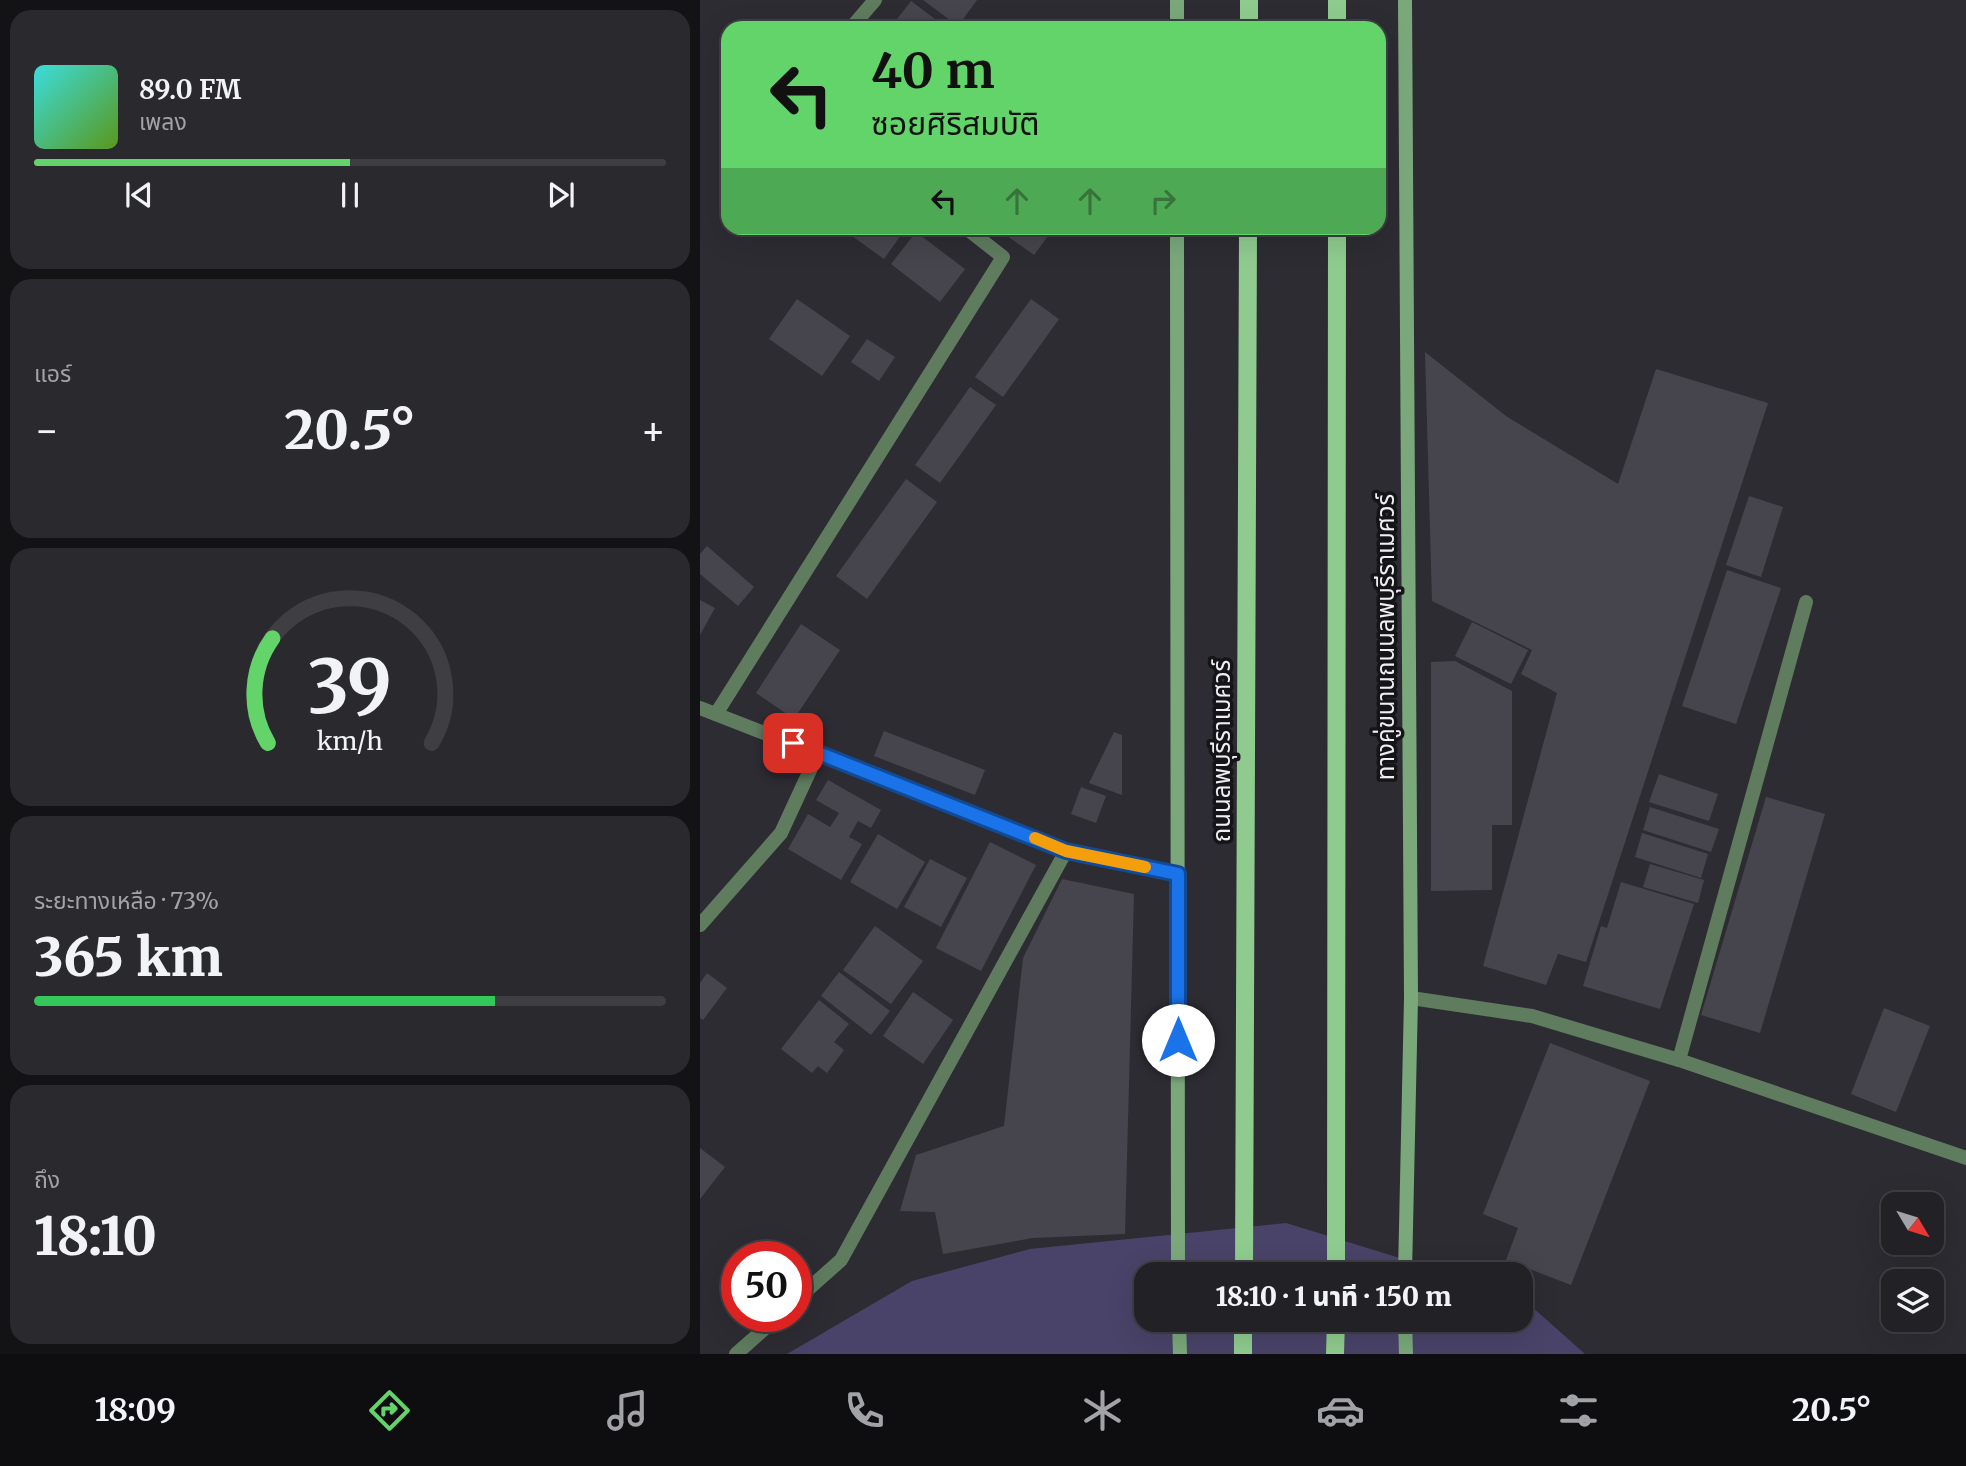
<!DOCTYPE html>
<html lang="th">
<head>
<meta charset="utf-8">
<style>
  body { margin:0; font-family:Merriweather,"Noto Sans Thai",serif; background:#2a292e; color:#f1f3f6; height:100vh; display:flex; flex-direction:column; font-size:26px; white-space:nowrap }
  * { box-sizing:border-box; margin:0 }
  p { font-size:23px; color:#a2a3a7 }
  .icon { flex:none; width:38px; height:38px; fill:none; stroke:currentColor; stroke-width:2; stroke-linecap:round; stroke-linejoin:round }
  .map { position:relative; flex:1; overflow:hidden }
  .details { display:flex; flex-direction:column; gap:10px; padding:10px; background:#131215; width:700px }
  .details>* { flex:none }
  .banner { position:absolute; left:21px; top:21px; width:665px; height:214px; border-radius:21px; box-shadow:0 7px 28px #0002,0 0 0 2px #3f3e43; background:#62d469; color:#111; overflow:hidden }
  .needle { width:46px; rotate:128deg }
  .buttons { position:absolute; left:1181px; top:1192px; display:grid; gap:14px }
  .buttons a { display:grid; place-items:center; width:63px; height:63px; border-radius:14px; background:#222126; box-shadow:0 7px 28px #0002,0 0 0 2px #3f3e43; font-size:35px }
  .speed { position:absolute; left:21px; top:1241px; display:flex; gap:14px; font-size:35px; font-weight:700; text-align:center }
  .speed>* { display:grid; place-content:center; width:91px; height:91px; border-radius:50%; background:#222126; box-shadow:0 7px 28px #0002,0 0 0 2px #3f3e43; line-height:1 }
  .speed .limit { border:10px solid #d22; background:#fff; color:#111 }
  .pin { position:absolute; display:grid; place-items:center; width:60px; height:60px; color:#fff; margin:-30px; border-radius:14px; box-shadow:0 4px 10px #0006 }
  .me { position:absolute; width:77px; margin:-38px; rotate:0deg; stroke-linejoin:round; filter:drop-shadow(0 0 5px #0008) }
  .turn { display:flex; align-items:center; gap:24px; height:147px; padding:0 35px; font-size:32px }
  .turn .icon { width:91px; height:91px; stroke-width:2.5 }
  .turn b { display:block; font-size:49px; line-height:60px }
  .lanes { display:flex; align-items:center; height:66px; padding:0 35px; background:#0003; justify-content:center; gap:35px; direction:ltr }
  .lanes .off { opacity:.35 }
  .big { font-size:52px; font-weight:800; line-height:1.1 }
  .details .widget { flex:1; display:flex; flex-direction:column; justify-content:center; gap:10px; min-width:0; padding:0 24px; border-radius:21px; background:#2a292e }
  .details .dial { align-items:center; gap:0 }
  .dial svg { height:182px; overflow:visible; fill:none; stroke:#3f3e43; stroke-width:7; stroke-linecap:round; text-anchor:middle }
  .dial text { fill:#f1f3f6; stroke:none }
  .song { display:flex; align-items:center; gap:21px }
  .cover { width:84px; height:84px; border-radius:10px; background:linear-gradient(135deg,hsl(180 70% 55%),hsl(90 70% 35%)) }
  .played { height:7px; border-radius:4px; background:linear-gradient(90deg,#62d469 50%,#3f3e43 50%) }
  .keys { display:flex; justify-content:space-around; direction:ltr }
  .heat { display:flex; justify-content:space-between; align-items:center; font-size:38px; direction:ltr }
  .charge { height:10px; border-radius:5px; background:linear-gradient(90deg,#34c759 73%,#3f3e43 0) }
  .trip { position:absolute; left:434px; top:1262px; width:399px; height:70px; border-radius:21px; background:#222126; box-shadow:0 7px 28px #0002,0 0 0 2px #3f3e43; font-weight:800; line-height:70px; text-align:center }
  .menu { display:flex; height:112px; justify-content:space-around; align-items:center; background:#0e0d0f; color:#a2a3a7 }
  .menu .icon { width:49px; height:49px }
  .menu .on { color:#62d469 }
  .menu b { font-size:32px; color:#f1f3f6 }
  main { display:flex; flex:1; min-height:0 }
  .map>svg:first-child { display:block }
  .water { fill:#4a4369 }
  .building { fill:#46454d }
  .lines { fill:none; stroke-linecap:round; stroke-linejoin:round }
  .minor { stroke:#5f7c5f; stroke-width:14 }
  .secondary { stroke:#7aa87b; stroke-width:14 }
  .primary { stroke:#8fcb8f; stroke-width:18 }
  .route-casing { stroke:#114b97; stroke-width:18 }
  .route { stroke:#1a73e8; stroke-width:12 }
  .slow { stroke:#f59e0b; stroke-width:12 }
  .labels { text-anchor:middle; stroke-width:7; stroke-linejoin:round; paint-order:stroke }
  .street-label { font-size:24px; fill:#efeef3; stroke:#151518 }
</style>
</head>
<body>
<main>
<section class="details">
<div class="widget">
<div class="song"><i class="cover"></i><div><b>89.0 FM</b><p>เพลง</p></div></div>
<div class="played"></div>
<div class="keys"><svg class="icon" aria-label="previous" viewBox="0 0 24 24"><path d="M18 5L8 12l10 7zM5 5v14"/></svg><svg class="icon" aria-label="pause" viewBox="0 0 24 24"><path d="M8 5v14M16 5v14"/></svg><svg class="icon" aria-label="next" viewBox="0 0 24 24"><path d="M6 5l10 7-10 7zM19 5v14"/></svg></div>
</div>
<div class="widget"><p>แอร์</p>
<div class="heat"><a>−</a><b class="big">20.5°</b><a>+</a></div>
</div>
<div class="widget dial"><svg viewBox="0 0 100 80">
<path d="M14 69A42 42 0 1 1 86 69"/>
<path d="M14 69A42 42 0 0 1 16 23" stroke="#62d469"/>
<text x="50" y="56" font-size="32" font-weight="700">39</text>
<text x="50" y="72" font-size="11">km/h</text>
</svg></div>
<div class="widget"><p>ระยะทางเหลือ · 73%</p><b class="big">365 km</b><div class="charge"></div></div>
<div class="widget"><p>ถึง</p><b class="big">18:10</b></div>
</section>
<div class="map">
<svg width="1266" height="1354" viewBox="0 0 1266 1354">
  <rect width="100%" height="100%" fill="#2d2c33"/>
  <!-- water -->
  <polygon class="water" points="586,1223 752,1274 446,1274 446,1320 821,1320 821,1297 885,1354 87,1354 212,1281 330,1249"/>
  <!-- building -->
  <g class="building">
    <polygon points="223,0 277,0 258,26"/>
    <polygon points="211,1 247,28 190,28"/>
    <polygon points="141,228 206,228 184,259"/>
    <polygon points="296,228 354,228 334,255"/>
    <polygon points="216,232 265,269 240,302 191,264"/>
    <polygon points="97,299 150,336 122,376 69,339"/>
    <polygon points="331,299 359,319 303,397 275,377"/>
    <polygon points="167,339 195,357 179,381 151,362"/>
    <polygon points="725,352 806,416 918,484 956,369 1068,403 886,962 858,954 846,985 783,966 857,693 821,674 832,650 732,601"/>
    <polygon points="270,387 296,405 240,483 215,465"/>
    <polygon points="206,479 237,502 167,599 136,576"/>
    <polygon points="1049,496 1083,507 1061,577 1026,565"/>
    <polygon points="7,546 54,587 38,606 0,574 0,554"/>
    <polygon points="1027,570 1081,588 1036,724 982,706"/>
    <polygon points="0,600 15,608 0,635"/>
    <polygon points="772,622 828,650 811,684 755,656"/>
    <polygon points="101,624 140,650 94,719 56,693"/>
    <polygon points="755,661 812,691 812,825 792,825 792,890 731,891 731,662"/>
    <polygon points="184,731 285,770 275,795 174,756"/>
    <polygon points="414,732 422,735 422,795 389,783"/>
    <polygon points="959,774 1018,794 1009,821 949,802"/>
    <polygon points="128,780 181,810 171,828 158,821 149,837 162,844 141,880 88,849 108,814 130,827 139,813 116,800"/>
    <polygon points="381,787 406,796 396,823 371,814"/>
    <polygon points="1066,797 1125,814 1060,1033 1001,1015"/>
    <polygon points="950,807 1019,829 1011,852 943,830"/>
    <polygon points="942,833 1008,854 1001,878 935,857"/>
    <polygon points="178,834 225,862 197,909 150,882"/>
    <polygon points="290,842 336,865 281,971 236,948"/>
    <polygon points="230,859 267,878 241,927 204,907"/>
    <polygon points="950,864 1004,880 998,903 943,887"/>
    <polygon points="362,879 434,894 425,1234 333,1238 243,1254 235,1212 200,1211 216,1155 304,1126 323,958"/>
    <polygon points="921,882 994,904 960,1009 883,986 901,926 907,928"/>
    <polygon points="175,926 223,961 191,1004 143,970"/>
    <polygon points="139,972 190,1011 171,1035 121,996"/>
    <polygon points="7,973 27,988 3,1020 0,1018 0,983"/>
    <polygon points="213,992 253,1020 223,1064 183,1036"/>
    <polygon points="119,1000 149,1024 134,1042 144,1050 127,1073 118,1066 112,1073 81,1049"/>
    <polygon points="1184,1008 1230,1026 1196,1112 1151,1094"/>
    <polygon points="850,1043 950,1081 871,1285 806,1260 818,1228 783,1214"/>
    <polygon points="0,1148 25,1167 0,1199"/>
  </g>
  <g class="lines">
    <!-- minor -->
    <g class="minor">
      <polyline points="151,28 175,0"/>
      <polyline points="0,708 366,851 478,874"/>
      <polyline points="16,714 303,257 266,228"/>
      <polyline points="0,925 81,833 118,753"/>
      <polyline points="711,998 832,1016 979,1060 1266,1158"/>
      <polyline points="979,1060 1106,602"/>
      <polyline points="96,1300 141,1260 366,851"/>
      <polyline points="36,1354 79,1316"/>
    </g>
    <!-- secondary -->
    <g class="secondary">
      <polyline points="477,0 477,28"/>
      <polyline points="705,0 711,998 705,1274"/>
      <polyline points="477,228 478,1274"/>
      <polyline points="479,1320 480,1354"/>
      <polyline points="705,1320 706,1354"/>
    </g>
    <!-- primary -->
    <g class="primary">
      <polyline points="549,28 549,0"/>
      <polyline points="637,28 637,0"/>
      <polyline points="544,1274 548,228"/>
      <polyline points="636,1274 637,228"/>
      <polyline points="543,1354 543,1320"/>
      <polyline points="635,1354 636,1320"/>
    </g>
  </g>
  <g class="lines">
    <defs>
      <polyline id="route" points="93,743 366,851 478,874 478,1040"/>
    </defs>
    <!-- route casing -->
    <use href="#route" class="route-casing"/>
    <!-- route -->
    <use href="#route" class="route"/>
    <!-- slow -->
    <polyline class="slow" points="335,838 366,851 445,867"/>
  </g>
  <g class="labels">
    <!-- street labels -->
    <g class="street-label">
      <text transform="translate(686 637) rotate(-90)" y="8">ทางคู่ขนานถนนลพบุรีราเมศวร์</text>
      <text transform="translate(522 751) rotate(-90)" y="8">ถนนลพบุรีราเมศวร์</text>
    </g>
  </g>
</svg>
<div class="buttons">
<a><svg class="needle" viewBox="-14 -14 28 28"><path d="M0-13l5 13h-10z" fill="#e53935"/><path d="M0 13l5-13h-10z" fill="#a2a3a7"/></svg></a>
<a><svg class="icon" aria-label="layers" viewBox="0 0 24 24"><path d="M12 4l9 5-9 5-9-5zM3 14l9 5 9-5"/></svg></a>
</div>
<div class="speed"><div class="limit">50</div></div>
<div class="pin" style="left:93px;top:743px;background:#d93025"><svg class="icon" aria-label="arrive" viewBox="0 0 24 24"><path d="M6 21V4h12l-3 4 3 4H6"/></svg></div>
<svg class="me" style="left:478px;top:1040px" viewBox="-20 -20 40 40"><circle r="19" fill="#fff"/><path d="M0-13L10 11 0 6-10 11z" fill="#1a73e8"/></svg>
<div class="trip">18:10 · 1 นาที · 150 m</div>
<div class="banner">
<div class="turn"><svg class="icon" aria-label="left" viewBox="0 0 24 24"><path d="M17 20v-9H6M10 6l-5 5 5 5"/></svg><div><b>40 m</b>ซอยศิริสมบัติ</div></div>
<div class="lanes"><svg class="icon" aria-label="left" viewBox="0 0 24 24"><path d="M17 20v-9H6M10 6l-5 5 5 5"/></svg><svg class="icon off" aria-label="ahead" viewBox="0 0 24 24"><path d="M12 20V5M6 11l6-6 6 6"/></svg><svg class="icon off" aria-label="ahead" viewBox="0 0 24 24"><path d="M12 20V5M6 11l6-6 6 6"/></svg><svg class="icon off" aria-label="right" viewBox="0 0 24 24"><path d="M7 20v-9h11M14 6l5 5-5 5"/></svg></div>
</div>
</div>
</main>
<nav class="menu">
<b>18:09</b>
<svg class="icon on" aria-label="directions" viewBox="0 0 24 24"><path d="M12 3l9 9-9 9-9-9zM9 14v-3h6M13 9l2 2-2 2"/></svg>
<svg class="icon" aria-label="music" viewBox="0 0 24 24"><path d="M9 18V5l10-2v13"/><circle cx="6" cy="18" r="3"/><circle cx="16" cy="16" r="3"/></svg>
<svg class="icon" aria-label="phone" viewBox="0 0 24 24"><path d="M5 4h4l2 5-3 2q2 4 5 5l2-3 5 2v4C11 20 4 13 5 4z"/></svg>
<svg class="icon" aria-label="climate" viewBox="0 0 24 24"><path d="M12 3v18M4 7l16 10M4 17L20 7"/></svg>
<svg class="icon" aria-label="car" viewBox="0 0 24 24"><path d="M5 17H2v-5l4-1 3-4h7l3 4 3 1v5h-3M9 17h6M6 11h13"/><circle cx="7" cy="17" r="2"/><circle cx="17" cy="17" r="2"/></svg>
<svg class="icon" aria-label="filters" viewBox="0 0 24 24"><path d="M4 7h16M4 17h16"/><circle cx="9" cy="7" r="2"/><circle cx="15" cy="17" r="2"/></svg>
<b>20.5°</b>
</nav>
</body>
</html>
